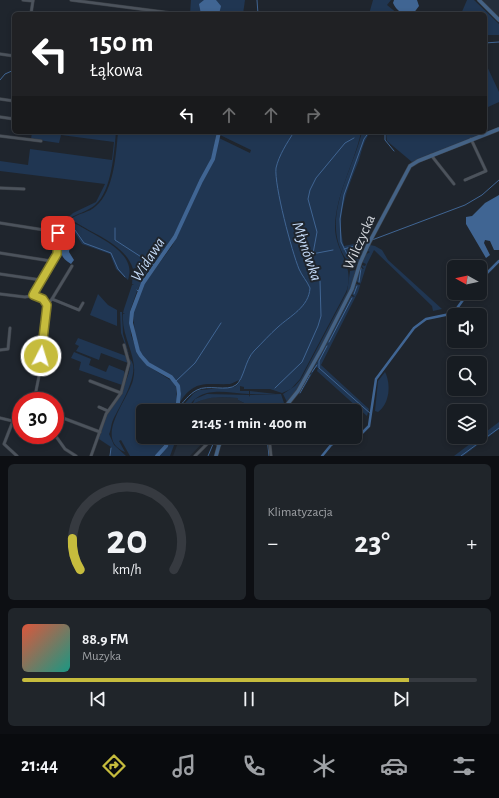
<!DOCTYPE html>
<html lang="pl">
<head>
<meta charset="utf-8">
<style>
  body { margin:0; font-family:"Alegreya Sans",sans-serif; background:#20252a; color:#f1f3f6; height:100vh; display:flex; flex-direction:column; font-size:15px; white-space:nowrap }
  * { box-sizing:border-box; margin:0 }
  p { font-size:13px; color:#9ea1a5 }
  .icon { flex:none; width:22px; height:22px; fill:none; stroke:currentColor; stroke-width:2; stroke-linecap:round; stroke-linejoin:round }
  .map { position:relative; height:456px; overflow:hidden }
  .details { display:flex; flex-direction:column; gap:8px; padding:8px; background:#0d0f13; flex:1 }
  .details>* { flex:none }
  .hud { position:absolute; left:12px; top:12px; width:475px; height:122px; border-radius:6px; box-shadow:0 2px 6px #0003,0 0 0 1px #363a40; background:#202124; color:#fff; overflow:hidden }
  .needle { width:26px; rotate:278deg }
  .controls { position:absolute; left:447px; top:260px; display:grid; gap:8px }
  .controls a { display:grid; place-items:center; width:40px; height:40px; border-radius:6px; background:#171c22; box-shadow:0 2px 6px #0003,0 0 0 1px #363a40; font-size:20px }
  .speed { position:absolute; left:12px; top:392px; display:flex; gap:8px; font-size:20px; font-weight:700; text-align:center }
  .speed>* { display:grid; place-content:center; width:52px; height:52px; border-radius:50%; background:#171c22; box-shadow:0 2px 6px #0003,0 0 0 1px #363a40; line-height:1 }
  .speed .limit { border:6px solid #d22; background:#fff; color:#111 }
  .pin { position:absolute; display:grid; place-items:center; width:34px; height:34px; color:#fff; margin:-17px; border-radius:8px; box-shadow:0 2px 6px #0006 }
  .me { position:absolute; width:44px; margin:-22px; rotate:5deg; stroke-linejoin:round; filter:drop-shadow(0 0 3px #0008) }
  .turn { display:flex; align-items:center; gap:14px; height:84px; padding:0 12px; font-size:18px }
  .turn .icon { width:52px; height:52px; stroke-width:2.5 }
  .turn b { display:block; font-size:28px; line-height:34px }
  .lanes { display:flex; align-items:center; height:38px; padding:0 12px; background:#0003; justify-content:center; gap:20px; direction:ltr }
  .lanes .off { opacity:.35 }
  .big { font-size:30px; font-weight:700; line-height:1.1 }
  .details .widget { flex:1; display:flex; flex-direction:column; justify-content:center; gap:6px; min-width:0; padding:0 14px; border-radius:6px; background:#20252a }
  .details .dial { align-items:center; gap:0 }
  .dial svg { height:104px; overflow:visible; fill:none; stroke:#363a40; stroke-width:7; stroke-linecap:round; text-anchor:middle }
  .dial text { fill:#f1f3f6; stroke:none }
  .song { display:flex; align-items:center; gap:12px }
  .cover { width:48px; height:48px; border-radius:6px; background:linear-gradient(135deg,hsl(10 70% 55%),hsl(170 70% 35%)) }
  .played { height:4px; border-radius:2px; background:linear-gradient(90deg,#c6bc3d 85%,#363a40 85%) }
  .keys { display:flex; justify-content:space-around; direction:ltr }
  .heat { display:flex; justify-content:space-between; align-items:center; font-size:22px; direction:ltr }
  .details .tiles { flex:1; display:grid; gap:8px; grid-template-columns:1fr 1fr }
  .widget:last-child { grid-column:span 2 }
  .trip { position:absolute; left:136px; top:404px; width:226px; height:40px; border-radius:6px; background:#171c22; box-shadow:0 2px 6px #0003,0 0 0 1px #363a40; font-weight:700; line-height:40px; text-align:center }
  .dock { display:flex; height:64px; justify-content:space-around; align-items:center; background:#090b0e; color:#9ea1a5 }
  .dock .icon { width:28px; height:28px }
  .dock .current { color:#c6bc3d }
  .dock b { font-size:18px; color:#f1f3f6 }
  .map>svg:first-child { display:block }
  .built { fill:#242e3b }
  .green { fill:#203652 }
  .water { fill:#406593 }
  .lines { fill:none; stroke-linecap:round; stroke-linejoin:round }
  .stream { stroke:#406593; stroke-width:1 }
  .canal { stroke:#406593; stroke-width:2.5 }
  .river { stroke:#406593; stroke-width:4 }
  .street-casing { stroke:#3a3f46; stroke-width:3.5 }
  .secondary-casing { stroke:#3a3f46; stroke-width:4.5 }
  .street { stroke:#4c535c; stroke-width:2.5 }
  .secondary { stroke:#446285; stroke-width:3.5 }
  .route-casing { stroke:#817a28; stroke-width:10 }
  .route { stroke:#c6bc3d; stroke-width:7 }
  .labels { text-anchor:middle; stroke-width:4; stroke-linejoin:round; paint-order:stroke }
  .street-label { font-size:15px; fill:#d7dbe1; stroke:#1f252d }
  .water-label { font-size:16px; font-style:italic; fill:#c5dbf8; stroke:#1f252d }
</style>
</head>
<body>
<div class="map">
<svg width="499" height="456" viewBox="0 0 499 456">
  <rect width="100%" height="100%" fill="#1f252d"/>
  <!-- built -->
  <g class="built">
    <polygon points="482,0 499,0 499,18"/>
    <polygon points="216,397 238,398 238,400 254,408 248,411 191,411 195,403 204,399"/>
    <polygon points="180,437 208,437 190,456 173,456"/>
  </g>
  <!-- green -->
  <g class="green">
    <polygon points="191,0 245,0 243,14 190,14"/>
    <polygon points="373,0 391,0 387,5 398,14 369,14"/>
    <polygon points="467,0 474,0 499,24 499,35 485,35 485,14 469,14 468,12 461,14"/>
    <polygon points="485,62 499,92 499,102 488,107 485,104"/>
    <path d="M 32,132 L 116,132 C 114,152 112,191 95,205 C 81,216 72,212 59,229 L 56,229 L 73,213 L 96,202 L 105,184 L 0,171 L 0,161 L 28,165 L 30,149 L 112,160 L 114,142 L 61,135 L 59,143 L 31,139 Z"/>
    <path d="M 118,132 L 217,132 L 212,157 L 173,237 L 145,275 L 137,291 L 130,311 L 131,335 L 140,358 L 148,366 L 172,381 L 176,387 L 177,399 L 175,411 L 143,411 L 143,437 L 166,437 L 164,445 L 155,456 L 130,456 L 121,440 L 119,441 L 125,452 C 93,439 128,400 133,380 C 139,357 121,338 123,314 L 125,314 L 123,313 L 124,309 L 132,285 L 134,285 L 132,284 L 133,272 L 139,268 L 147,266 L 141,266 L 133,269 C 125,243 91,234 71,219 C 78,213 89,213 96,206 C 114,191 116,154 118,132 Z"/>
    <path d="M 222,132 L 361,132 C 354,165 336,193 335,227 C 335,252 356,266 346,292 L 300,379 L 291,389 L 282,393 L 270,389 L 244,389 L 244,387 L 240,386 L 240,391 L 249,391 L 249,394 C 226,393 198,384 187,411 L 178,411 L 194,393 L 199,390 L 235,387 L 241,380 C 237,380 234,383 230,384 C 206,385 195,379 180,402 L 181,391 L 177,382 L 166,372 L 148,362 L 140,352 L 135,336 L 133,310 L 144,284 L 172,246 L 178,234 L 204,178 L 213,163 L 219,138 L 250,153 L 251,150 L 220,135 Z"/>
    <path d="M 362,132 L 371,132 C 364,139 362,150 359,160 C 348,188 335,216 344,246 L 369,241 L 356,266 L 351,269 C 348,266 347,260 344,256 C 321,217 353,170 362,132 Z"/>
    <polygon points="386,132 485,132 485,133 412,162 387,141"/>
    <path d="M 70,222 L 78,225 C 97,237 138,252 128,280 L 116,269 L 110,254 L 82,244 L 75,233 L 61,229 L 65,224 Z"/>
    <polygon points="370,245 375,246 382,250 388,260 442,309 433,311 432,306 374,250 367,264 358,292 321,365 369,409 367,416 317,371 318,368 316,367 298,398 351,296 355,297 352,294 356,284 360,285 361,284 356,281 360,268 364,269 361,265 365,266 366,264 362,262 365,255 370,252 368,251"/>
    <path d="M 356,270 L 354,282 C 334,320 314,372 287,402 L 283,394 L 295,386 L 301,379 L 347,292 L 350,271 Z"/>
    <polygon points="98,294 108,305 117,310 117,326 90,315"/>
    <polygon points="120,312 122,312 123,334 130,358 121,333"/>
    <polygon points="78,338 126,356 128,363 101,353 99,360 76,351 79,346 75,344"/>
    <polygon points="74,352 91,359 89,365 106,372 109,365 124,371 125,374 122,385 79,370 81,362 71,358"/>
    <path d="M 130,359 C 142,371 119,407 113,420 C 111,424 111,431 109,434 L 114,445 L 126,456 L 111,456 L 111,447 L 99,439 C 102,429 104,418 109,410 C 118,394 132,378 130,359 Z"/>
    <path d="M 385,372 C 391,384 390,403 378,412 L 375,411 L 378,381 Z"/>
    <polygon points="250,391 276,394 250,394"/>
    <path d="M 207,394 L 249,395 L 249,397 L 250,395 L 281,394 L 284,403 L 281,405 L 278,411 C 263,411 252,407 238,400 L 238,398 C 222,397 209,396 195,403 L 192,410 L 189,411 L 195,399 Z"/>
    <polygon points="499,422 499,429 463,456 454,456"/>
    <polygon points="170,437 177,437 170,456 160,456 166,448"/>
  </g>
  <!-- water -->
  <g class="water">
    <polygon points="204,0 216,0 221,6 219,14 201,14 199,4"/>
    <path d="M 394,0 L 417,0 L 419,6 L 413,14 C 403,14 397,12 393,3 Z"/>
    <polygon points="499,195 499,250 494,250 490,241 485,240 484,243 490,255 486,258 466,224 466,217 472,216 485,203"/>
    <path d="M 66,235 L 71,239 L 69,252 L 74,260 L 71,264 C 59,257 60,250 62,238 Z"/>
  </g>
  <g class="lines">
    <!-- stream -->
    <g class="stream">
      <polyline points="257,0 258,14"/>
      <polyline points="485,43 499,42"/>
      <polyline points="0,80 5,74 14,70"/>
      <polyline points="385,132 385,140 394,151"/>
      <polyline points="63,228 75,230 84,243 111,253 118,269 125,277"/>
      <polyline points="115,228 115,240 149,262"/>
      <polyline points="372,240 465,205 482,195 499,180"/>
      <polyline points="344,249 368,242"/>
      <polyline points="312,254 333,250"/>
      <polyline points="152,264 154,265"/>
      <polyline points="354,268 341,242 340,219 344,195 364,139 369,132"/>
      <polyline points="359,282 361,268"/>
      <polyline points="137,290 139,292"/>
      <polyline points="354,294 357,286"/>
      <polyline points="329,342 352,298"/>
      <polyline points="327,346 319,361 319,368 371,414"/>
      <polyline points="312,372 317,365"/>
      <polyline points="175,382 195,363 221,323"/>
      <polyline points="275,388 302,362 318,326 321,316 320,281 314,272 312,259 317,232 308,199 310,190 316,178 345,143 354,138"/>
      <polyline points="300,393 310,375"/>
      <path d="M 177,409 C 183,403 189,394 197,390 C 208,384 227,392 236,385 C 244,379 245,360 254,351 C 262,343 270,334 278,327 C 290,316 309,307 310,288 C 307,281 302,276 299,269 C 292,252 274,185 276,168 C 279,155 287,143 294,132"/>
      <polyline points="275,411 276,406"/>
      <polyline points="267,437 269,456"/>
      <polyline points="110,456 111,448"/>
      <polyline points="208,456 216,437"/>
      <polyline points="461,456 499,428"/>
    </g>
    <!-- canal -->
    <g class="canal">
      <polyline points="480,280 499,261"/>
      <polyline points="322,456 331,445 340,440 359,436 369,426 376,379 414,328 426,319 450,314 455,311 468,293"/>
    </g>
    <!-- river -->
    <g class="river">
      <polyline points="177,411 179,394 178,386 171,377 148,364 141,356 138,351 131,323 132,312 143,283 175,237 201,181 213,159 219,132"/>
      <polyline points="157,456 166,446 168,437"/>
    </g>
    <defs>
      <g id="street">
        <polyline points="23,0 33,1"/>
        <polyline points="71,0 171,13"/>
        <polyline points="31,14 33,0"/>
        <polyline points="0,54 14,56"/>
        <polyline points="0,99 14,101"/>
        <polyline points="0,117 14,119"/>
        <polyline points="0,136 41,141"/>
        <polyline points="431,155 454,184"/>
        <polyline points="465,180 486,171 471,139"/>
        <polyline points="0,188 24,189"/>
        <polyline points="0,223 57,232 58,251 51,261"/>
        <polyline points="0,253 51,261 33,295"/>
        <polyline points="0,274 41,280"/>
        <polyline points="0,294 25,297 37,295 43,299 47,304 40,371 34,401"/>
        <polyline points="52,299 79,310 83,303"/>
        <polyline points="47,305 52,299 72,266"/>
        <polyline points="0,350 8,349 10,328"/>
        <polyline points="90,381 121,393 106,414 91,456"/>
        <polyline points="121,393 129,363 124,345"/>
        <polyline points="99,407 108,411"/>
        <polyline points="55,415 100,432"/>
        <polyline points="0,418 21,423"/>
        <polyline points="13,421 4,444 17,456"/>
        <polyline points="55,435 65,449 76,456"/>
        <polyline points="269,437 271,456"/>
        <polyline points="195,456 210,441 219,445"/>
      </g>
      <g id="secondary">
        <polyline points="479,0 499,20"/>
        <polyline points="282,411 298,391 321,350 352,289 360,263 369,243 410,166 418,161 499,129"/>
        <polyline points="216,456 219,445 224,437"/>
      </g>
    </defs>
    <!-- street casing -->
    <use href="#street" class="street-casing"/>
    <!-- secondary casing -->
    <use href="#secondary" class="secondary-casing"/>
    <!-- street -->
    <use href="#street" class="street"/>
    <!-- secondary -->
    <use href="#secondary" class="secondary"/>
  </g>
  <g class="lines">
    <defs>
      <polyline id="route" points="41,356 47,305 43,299 33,295 34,293 57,254 58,233"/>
    </defs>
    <!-- route casing -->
    <use href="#route" class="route-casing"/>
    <!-- route -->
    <use href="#route" class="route"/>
  </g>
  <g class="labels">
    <!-- street labels -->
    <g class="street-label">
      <text transform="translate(359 242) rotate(-66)" y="5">Wilczycka</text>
    </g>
    <!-- water labels -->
    <g class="water-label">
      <text transform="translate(308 251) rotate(71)" y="6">Młynówka</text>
      <text transform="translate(147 259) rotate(-57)" y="6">Widawa</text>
    </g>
  </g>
</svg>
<div class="controls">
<a><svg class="needle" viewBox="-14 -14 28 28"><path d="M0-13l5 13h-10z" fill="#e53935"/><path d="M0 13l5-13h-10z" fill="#9ea1a5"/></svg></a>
<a><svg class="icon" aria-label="sound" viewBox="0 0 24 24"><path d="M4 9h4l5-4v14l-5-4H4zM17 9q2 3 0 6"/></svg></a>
<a><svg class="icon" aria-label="search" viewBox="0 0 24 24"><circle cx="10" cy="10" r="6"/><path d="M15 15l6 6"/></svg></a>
<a><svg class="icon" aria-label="layers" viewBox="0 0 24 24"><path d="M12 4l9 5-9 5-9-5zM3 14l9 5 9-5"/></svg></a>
</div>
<div class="speed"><div class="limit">30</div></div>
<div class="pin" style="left:58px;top:233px;background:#d93025"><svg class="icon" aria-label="arrive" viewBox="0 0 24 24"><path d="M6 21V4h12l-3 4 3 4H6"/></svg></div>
<svg class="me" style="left:41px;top:356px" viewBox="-20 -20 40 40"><circle r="17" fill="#c6bc3d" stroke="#fff" stroke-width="3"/><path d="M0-11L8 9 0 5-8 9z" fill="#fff"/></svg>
<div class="trip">21:45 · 1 min · 400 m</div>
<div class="hud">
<div class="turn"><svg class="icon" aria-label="left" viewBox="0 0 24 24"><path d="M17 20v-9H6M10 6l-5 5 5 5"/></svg><div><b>150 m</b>Łąkowa</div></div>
<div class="lanes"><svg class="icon" aria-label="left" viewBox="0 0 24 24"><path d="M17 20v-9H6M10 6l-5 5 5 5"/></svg><svg class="icon off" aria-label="ahead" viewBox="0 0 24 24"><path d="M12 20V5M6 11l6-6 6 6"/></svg><svg class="icon off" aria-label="ahead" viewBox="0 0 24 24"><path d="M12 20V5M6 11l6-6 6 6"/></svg><svg class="icon off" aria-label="right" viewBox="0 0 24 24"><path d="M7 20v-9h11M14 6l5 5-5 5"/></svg></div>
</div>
</div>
<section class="details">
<div class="tiles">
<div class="widget dial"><svg viewBox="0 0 100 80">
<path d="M14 69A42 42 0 1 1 86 69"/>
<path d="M14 69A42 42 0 0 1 8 45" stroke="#c6bc3d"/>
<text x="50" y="56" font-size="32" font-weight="700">20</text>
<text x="50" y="72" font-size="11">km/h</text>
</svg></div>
<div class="widget"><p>Klimatyzacja</p>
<div class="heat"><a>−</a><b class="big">23°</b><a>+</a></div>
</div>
<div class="widget">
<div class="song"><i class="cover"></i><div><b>88.9 FM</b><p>Muzyka</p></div></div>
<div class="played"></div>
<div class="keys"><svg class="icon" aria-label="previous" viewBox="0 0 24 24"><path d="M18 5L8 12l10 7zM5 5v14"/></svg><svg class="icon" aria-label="pause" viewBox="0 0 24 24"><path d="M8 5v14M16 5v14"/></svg><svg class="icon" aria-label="next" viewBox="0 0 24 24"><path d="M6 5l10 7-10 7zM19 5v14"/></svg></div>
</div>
</div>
</section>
<nav class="dock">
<b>21:44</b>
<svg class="icon current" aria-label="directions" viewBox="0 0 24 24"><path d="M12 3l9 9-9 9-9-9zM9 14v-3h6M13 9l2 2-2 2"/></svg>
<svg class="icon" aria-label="music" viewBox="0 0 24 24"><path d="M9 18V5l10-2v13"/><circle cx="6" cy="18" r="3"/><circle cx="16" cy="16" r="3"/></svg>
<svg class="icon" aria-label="phone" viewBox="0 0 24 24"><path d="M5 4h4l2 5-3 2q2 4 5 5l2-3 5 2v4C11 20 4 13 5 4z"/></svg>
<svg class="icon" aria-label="climate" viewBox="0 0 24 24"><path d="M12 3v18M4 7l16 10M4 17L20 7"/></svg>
<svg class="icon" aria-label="car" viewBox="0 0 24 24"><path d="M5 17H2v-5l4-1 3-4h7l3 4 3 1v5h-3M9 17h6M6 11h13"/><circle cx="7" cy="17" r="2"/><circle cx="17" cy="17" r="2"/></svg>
<svg class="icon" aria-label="filters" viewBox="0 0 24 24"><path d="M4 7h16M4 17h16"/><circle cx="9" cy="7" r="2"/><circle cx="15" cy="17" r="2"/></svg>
</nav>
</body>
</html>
